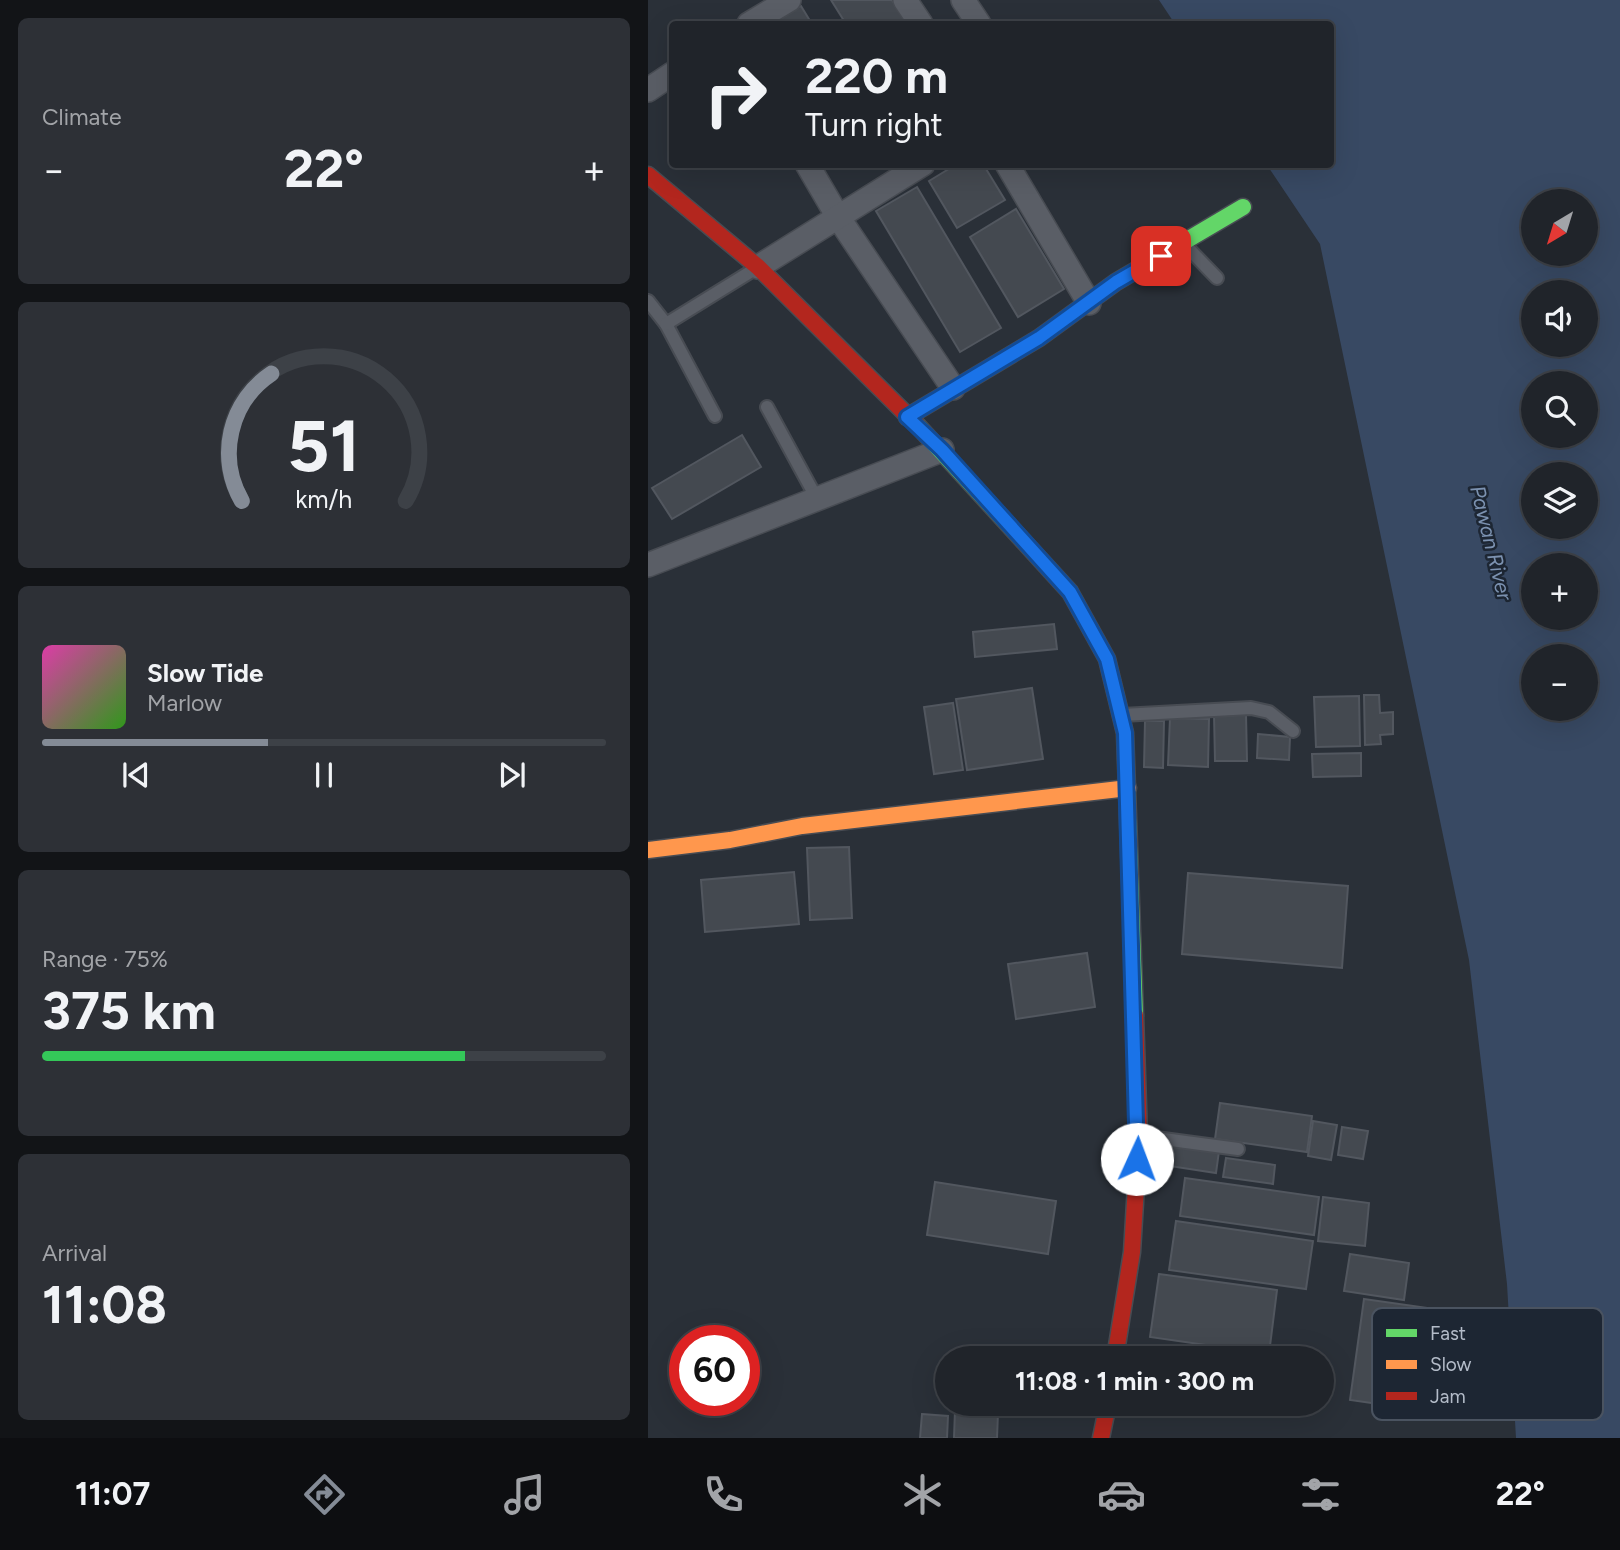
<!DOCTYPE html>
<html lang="en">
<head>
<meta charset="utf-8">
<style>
  body { margin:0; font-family:Figtree,sans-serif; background:#2d3036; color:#f1f3f6; height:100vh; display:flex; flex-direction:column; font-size:26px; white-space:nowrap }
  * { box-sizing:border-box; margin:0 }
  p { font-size:23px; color:#a2a4a8 }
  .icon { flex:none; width:38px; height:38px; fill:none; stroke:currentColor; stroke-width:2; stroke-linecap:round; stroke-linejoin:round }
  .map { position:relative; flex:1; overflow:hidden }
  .details { display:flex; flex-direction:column; gap:18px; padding:18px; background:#121417; width:648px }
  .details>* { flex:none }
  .guide { position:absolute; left:21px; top:21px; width:665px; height:147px; border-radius:7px; box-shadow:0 7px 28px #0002,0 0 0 2px #3d4147; background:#20242a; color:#f1f3f6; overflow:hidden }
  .needle { width:46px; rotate:218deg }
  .fabs { position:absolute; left:873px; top:189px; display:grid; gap:14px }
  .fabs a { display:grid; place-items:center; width:77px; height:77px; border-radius:50%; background:#20242a; box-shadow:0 7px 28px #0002,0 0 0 2px #3d4147; font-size:35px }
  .speed { position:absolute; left:21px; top:1325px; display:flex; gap:14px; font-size:35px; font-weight:700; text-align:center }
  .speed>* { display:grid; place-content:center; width:91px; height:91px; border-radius:50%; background:#20242a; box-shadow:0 7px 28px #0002,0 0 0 2px #3d4147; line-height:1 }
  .speed .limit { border:10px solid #d22; background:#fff; color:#111 }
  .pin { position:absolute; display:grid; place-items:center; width:60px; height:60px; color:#fff; margin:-30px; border-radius:14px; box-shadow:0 4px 10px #0006 }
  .me { position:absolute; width:77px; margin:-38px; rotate:2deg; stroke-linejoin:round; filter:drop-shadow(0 0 5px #0008) }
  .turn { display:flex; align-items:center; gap:24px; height:147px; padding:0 21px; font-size:32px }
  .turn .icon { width:91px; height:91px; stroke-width:2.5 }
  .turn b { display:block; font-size:49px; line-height:60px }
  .big { font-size:52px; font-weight:700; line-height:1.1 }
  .details .tile { flex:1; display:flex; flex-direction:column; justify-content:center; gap:10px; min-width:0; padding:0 24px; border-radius:10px; background:#2d3036 }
  .details .dial { align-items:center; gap:0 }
  .dial svg { height:182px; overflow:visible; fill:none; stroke:#3d4147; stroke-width:7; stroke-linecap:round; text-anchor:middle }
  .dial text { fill:#f1f3f6; stroke:none }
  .song { display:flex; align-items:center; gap:21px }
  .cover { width:84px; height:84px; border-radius:10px; background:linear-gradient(135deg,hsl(320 70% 55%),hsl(110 70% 35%)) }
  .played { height:7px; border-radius:4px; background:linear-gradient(90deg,#848b96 40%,#3d4147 40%) }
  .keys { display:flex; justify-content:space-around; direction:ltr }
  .heat { display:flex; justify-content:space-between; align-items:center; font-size:38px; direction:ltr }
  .charge { height:10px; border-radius:5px; background:linear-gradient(90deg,#34c759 75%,#3d4147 0) }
  .trip { position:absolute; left:287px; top:1346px; width:399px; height:70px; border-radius:35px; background:#20242a; box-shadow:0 7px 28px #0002,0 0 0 2px #3d4147; font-weight:700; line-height:70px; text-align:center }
  .dock { display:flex; height:112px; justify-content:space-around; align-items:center; background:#0d0e11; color:#a2a4a8 }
  .dock .icon { width:49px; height:49px }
  .dock .current { color:#848b96 }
  .dock b { font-size:32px; color:#f1f3f6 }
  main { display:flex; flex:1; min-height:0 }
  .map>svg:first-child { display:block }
  .water { fill:#384963; fill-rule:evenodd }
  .building { fill:#444950; stroke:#52575f; stroke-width:2 }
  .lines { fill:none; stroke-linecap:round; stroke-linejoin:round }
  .lane-casing { stroke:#484c53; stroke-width:16 }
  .street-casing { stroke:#484c53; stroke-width:26 }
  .fast-casing { stroke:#484c53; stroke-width:19 }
  .slow-casing { stroke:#484c53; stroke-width:19 }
  .jam-casing { stroke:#484c53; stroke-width:19 }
  .lane { stroke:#5a5e66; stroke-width:12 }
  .street { stroke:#5a5e66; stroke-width:23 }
  .fast { stroke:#63d668; stroke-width:16 }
  .slow { stroke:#ff974d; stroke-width:16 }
  .jam { stroke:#b3261e; stroke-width:16 }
  .route-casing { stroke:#114b97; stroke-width:18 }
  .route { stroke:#1a73e8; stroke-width:12 }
  .labels { text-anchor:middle; stroke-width:5; stroke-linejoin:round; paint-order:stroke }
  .water-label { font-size:21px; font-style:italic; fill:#7c92b1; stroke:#1d2633 }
  .key { fill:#1d2633; stroke:#4a5360; stroke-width:2 }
  .key-label { font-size:19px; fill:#b4bcc9 }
</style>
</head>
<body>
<main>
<section class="details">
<div class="tile"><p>Climate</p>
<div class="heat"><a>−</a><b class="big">22°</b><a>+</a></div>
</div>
<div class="tile dial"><svg viewBox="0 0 100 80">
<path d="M14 69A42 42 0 1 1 86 69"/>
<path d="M14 69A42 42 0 0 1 27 13" stroke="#848b96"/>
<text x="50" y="56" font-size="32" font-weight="700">51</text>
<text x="50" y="72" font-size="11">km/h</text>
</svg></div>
<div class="tile">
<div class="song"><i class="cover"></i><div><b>Slow Tide</b><p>Marlow</p></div></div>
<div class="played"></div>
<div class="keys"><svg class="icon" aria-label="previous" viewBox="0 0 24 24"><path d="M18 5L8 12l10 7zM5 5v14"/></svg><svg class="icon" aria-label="pause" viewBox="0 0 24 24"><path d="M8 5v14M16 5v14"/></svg><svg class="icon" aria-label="next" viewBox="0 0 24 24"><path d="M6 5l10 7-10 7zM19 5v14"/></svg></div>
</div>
<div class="tile"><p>Range · 75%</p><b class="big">375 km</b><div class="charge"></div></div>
<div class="tile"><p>Arrival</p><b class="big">11:08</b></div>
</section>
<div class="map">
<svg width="973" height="1438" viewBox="0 0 973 1438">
  <rect width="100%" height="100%" fill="#2a3038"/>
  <!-- water -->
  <path class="water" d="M 511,0 L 972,0 L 972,1438 L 868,1438 L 859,1284 L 821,960 L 672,244 L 619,165 L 682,164 L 682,24 L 527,24 ZM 886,201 L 938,201 L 938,254 L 886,254 ZM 938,292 L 938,345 L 886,345 L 886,292 ZM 938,383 L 938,436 L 886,436 L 886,383 ZM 886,474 L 938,474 L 938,527 L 886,527 ZM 886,565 L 938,565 L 938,618 L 886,618 ZM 886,656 L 938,656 L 938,709 L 886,709 Z"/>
  <!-- building -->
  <g class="building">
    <polygon points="183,0 244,0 259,24 198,24"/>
    <polygon points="153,6 164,24 121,24"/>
    <polygon points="309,164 335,164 357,200 309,228 281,181"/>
    <polygon points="269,187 353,328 312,352 228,211"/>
    <polygon points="368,209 416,289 370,317 322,237"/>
    <polygon points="94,435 113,467 24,519 4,488"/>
    <polygon points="406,624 409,649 327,657 325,632"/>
    <polygon points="384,688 395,759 319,770 308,699"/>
    <polygon points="716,695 731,695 732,713 745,712 745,734 732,735 733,744 717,745"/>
    <polygon points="711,696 712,746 668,747 666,697"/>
    <polygon points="305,703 315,770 286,774 276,707"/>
    <polygon points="566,714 598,714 599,761 567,761"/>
    <polygon points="522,718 561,719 560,767 520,765"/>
    <polygon points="497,721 516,721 515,768 496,767"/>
    <polygon points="610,734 642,737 641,760 609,758"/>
    <polygon points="713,753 713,776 665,777 664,754"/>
    <polygon points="201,847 204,918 162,920 159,848"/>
    <polygon points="146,872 151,924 57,932 53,880"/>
    <polygon points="540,873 700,886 694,968 534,954"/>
    <polygon points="439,953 447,1007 368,1019 360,964"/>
    <polygon points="572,1103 664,1116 659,1152 567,1139"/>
    <polygon points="665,1121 689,1125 683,1160 660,1156"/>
    <polygon points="694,1127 720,1131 715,1159 690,1155"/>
    <polygon points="518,1143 571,1151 568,1173 515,1165"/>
    <polygon points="578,1158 627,1165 625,1184 575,1177"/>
    <polygon points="537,1178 671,1197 666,1235 532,1216"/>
    <polygon points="287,1182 408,1201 400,1254 279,1235"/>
    <polygon points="675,1197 721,1203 717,1246 670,1241"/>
    <polygon points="528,1221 665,1241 658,1289 521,1270"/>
    <polygon points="702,1254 761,1263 756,1300 696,1291"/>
    <polygon points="511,1274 629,1290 621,1354 502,1337"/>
    <polygon points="716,1299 780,1308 766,1409 702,1400"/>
    <polygon points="307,1410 350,1413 349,1438 306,1438"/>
    <polygon points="274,1414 300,1416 299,1438 272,1438"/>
  </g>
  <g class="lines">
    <defs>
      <g id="lane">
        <polyline points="535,243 569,278"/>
        <polyline points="0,301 18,324 67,416"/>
        <polyline points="18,324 107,269"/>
        <polyline points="119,407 169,499"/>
        <polyline points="474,715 603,708 621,712 645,731"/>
        <polyline points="493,1136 590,1149"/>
      </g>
      <g id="street">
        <polyline points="257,0 273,24"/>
        <polyline points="315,0 331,24"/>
        <polyline points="101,24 141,0"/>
        <polyline points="0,90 24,74"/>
        <polyline points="159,164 190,217 305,388"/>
        <polyline points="359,164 441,303"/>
        <polyline points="110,267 275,164"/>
        <polyline points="0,565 294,450"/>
      </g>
      <g id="fast">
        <polyline points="259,417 391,338 468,282 595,207"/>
        <polyline points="270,426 422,592 459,659 477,733 487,1015"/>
      </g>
      <polyline id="slow" points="0,850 82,840 154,826 480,788"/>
      <g id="jam">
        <polyline points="0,175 110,267 270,426"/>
        <polyline points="467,1358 484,1252 491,1136 487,1015"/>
        <polyline points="453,1438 460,1404"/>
      </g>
    </defs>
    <!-- lane casing -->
    <use href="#lane" class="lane-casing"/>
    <!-- street casing -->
    <use href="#street" class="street-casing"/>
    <!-- fast casing -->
    <use href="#fast" class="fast-casing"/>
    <!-- slow casing -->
    <use href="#slow" class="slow-casing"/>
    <!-- jam casing -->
    <use href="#jam" class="jam-casing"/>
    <!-- lane -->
    <use href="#lane" class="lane"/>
    <!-- street -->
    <use href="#street" class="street"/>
    <!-- fast -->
    <use href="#fast" class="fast"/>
    <!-- slow -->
    <use href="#slow" class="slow"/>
    <!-- jam -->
    <use href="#jam" class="jam"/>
  </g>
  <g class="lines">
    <defs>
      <polyline id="route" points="489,1159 477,733 459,659 422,592 294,450 259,417 391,338 468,282 513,256"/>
    </defs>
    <!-- route casing -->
    <use href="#route" class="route-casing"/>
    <!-- route -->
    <use href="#route" class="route"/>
  </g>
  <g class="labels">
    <!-- water labels -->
    <g class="water-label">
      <text transform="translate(843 543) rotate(76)" y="7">Pawan River</text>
    </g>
  </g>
  <!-- legend -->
  <rect x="724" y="1308" width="231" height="112" rx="10" class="key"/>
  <rect x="738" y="1329" width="31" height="8" fill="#63d668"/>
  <rect x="738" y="1360" width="31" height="9" fill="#ff974d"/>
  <rect x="738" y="1392" width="31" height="8" fill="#b3261e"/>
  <g class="key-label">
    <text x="782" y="1340">Fast</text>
    <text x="782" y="1371">Slow</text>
    <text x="782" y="1403">Jam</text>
  </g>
</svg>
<div class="fabs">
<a><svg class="needle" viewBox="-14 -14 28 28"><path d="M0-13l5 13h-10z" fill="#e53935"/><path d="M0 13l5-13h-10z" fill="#a2a4a8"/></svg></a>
<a><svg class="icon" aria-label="sound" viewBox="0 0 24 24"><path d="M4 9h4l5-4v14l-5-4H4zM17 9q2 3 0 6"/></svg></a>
<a><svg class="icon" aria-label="search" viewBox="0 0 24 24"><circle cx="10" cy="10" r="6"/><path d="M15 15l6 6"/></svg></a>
<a><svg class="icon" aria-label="layers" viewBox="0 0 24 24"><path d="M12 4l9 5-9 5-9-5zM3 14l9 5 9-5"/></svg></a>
<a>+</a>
<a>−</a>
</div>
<div class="speed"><div class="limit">60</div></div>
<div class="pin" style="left:513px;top:256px;background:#d93025"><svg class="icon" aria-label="arrive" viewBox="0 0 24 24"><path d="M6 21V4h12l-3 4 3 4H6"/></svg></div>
<svg class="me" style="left:489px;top:1159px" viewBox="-20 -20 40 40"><circle r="19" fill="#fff"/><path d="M0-13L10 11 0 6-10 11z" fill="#1a73e8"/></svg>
<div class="trip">11:08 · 1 min · 300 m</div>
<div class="guide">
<div class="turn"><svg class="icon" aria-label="right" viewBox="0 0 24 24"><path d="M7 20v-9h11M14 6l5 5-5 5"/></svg><div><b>220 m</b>Turn right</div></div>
</div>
</div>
</main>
<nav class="dock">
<b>11:07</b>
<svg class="icon current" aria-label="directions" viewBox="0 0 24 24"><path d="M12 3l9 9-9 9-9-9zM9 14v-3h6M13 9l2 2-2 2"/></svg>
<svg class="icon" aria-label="music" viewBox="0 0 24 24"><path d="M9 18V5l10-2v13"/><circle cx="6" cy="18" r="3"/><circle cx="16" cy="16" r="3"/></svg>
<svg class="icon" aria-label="phone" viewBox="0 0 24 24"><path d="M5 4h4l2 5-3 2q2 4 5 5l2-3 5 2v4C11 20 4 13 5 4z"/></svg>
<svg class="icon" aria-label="climate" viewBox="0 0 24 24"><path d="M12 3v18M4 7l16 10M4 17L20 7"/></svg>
<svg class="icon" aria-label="car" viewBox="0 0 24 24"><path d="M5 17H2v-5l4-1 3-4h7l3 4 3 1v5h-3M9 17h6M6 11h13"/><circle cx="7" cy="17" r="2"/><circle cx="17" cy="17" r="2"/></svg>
<svg class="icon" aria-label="filters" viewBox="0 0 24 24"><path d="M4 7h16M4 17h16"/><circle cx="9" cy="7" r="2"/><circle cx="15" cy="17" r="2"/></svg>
<b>22°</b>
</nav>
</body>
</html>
